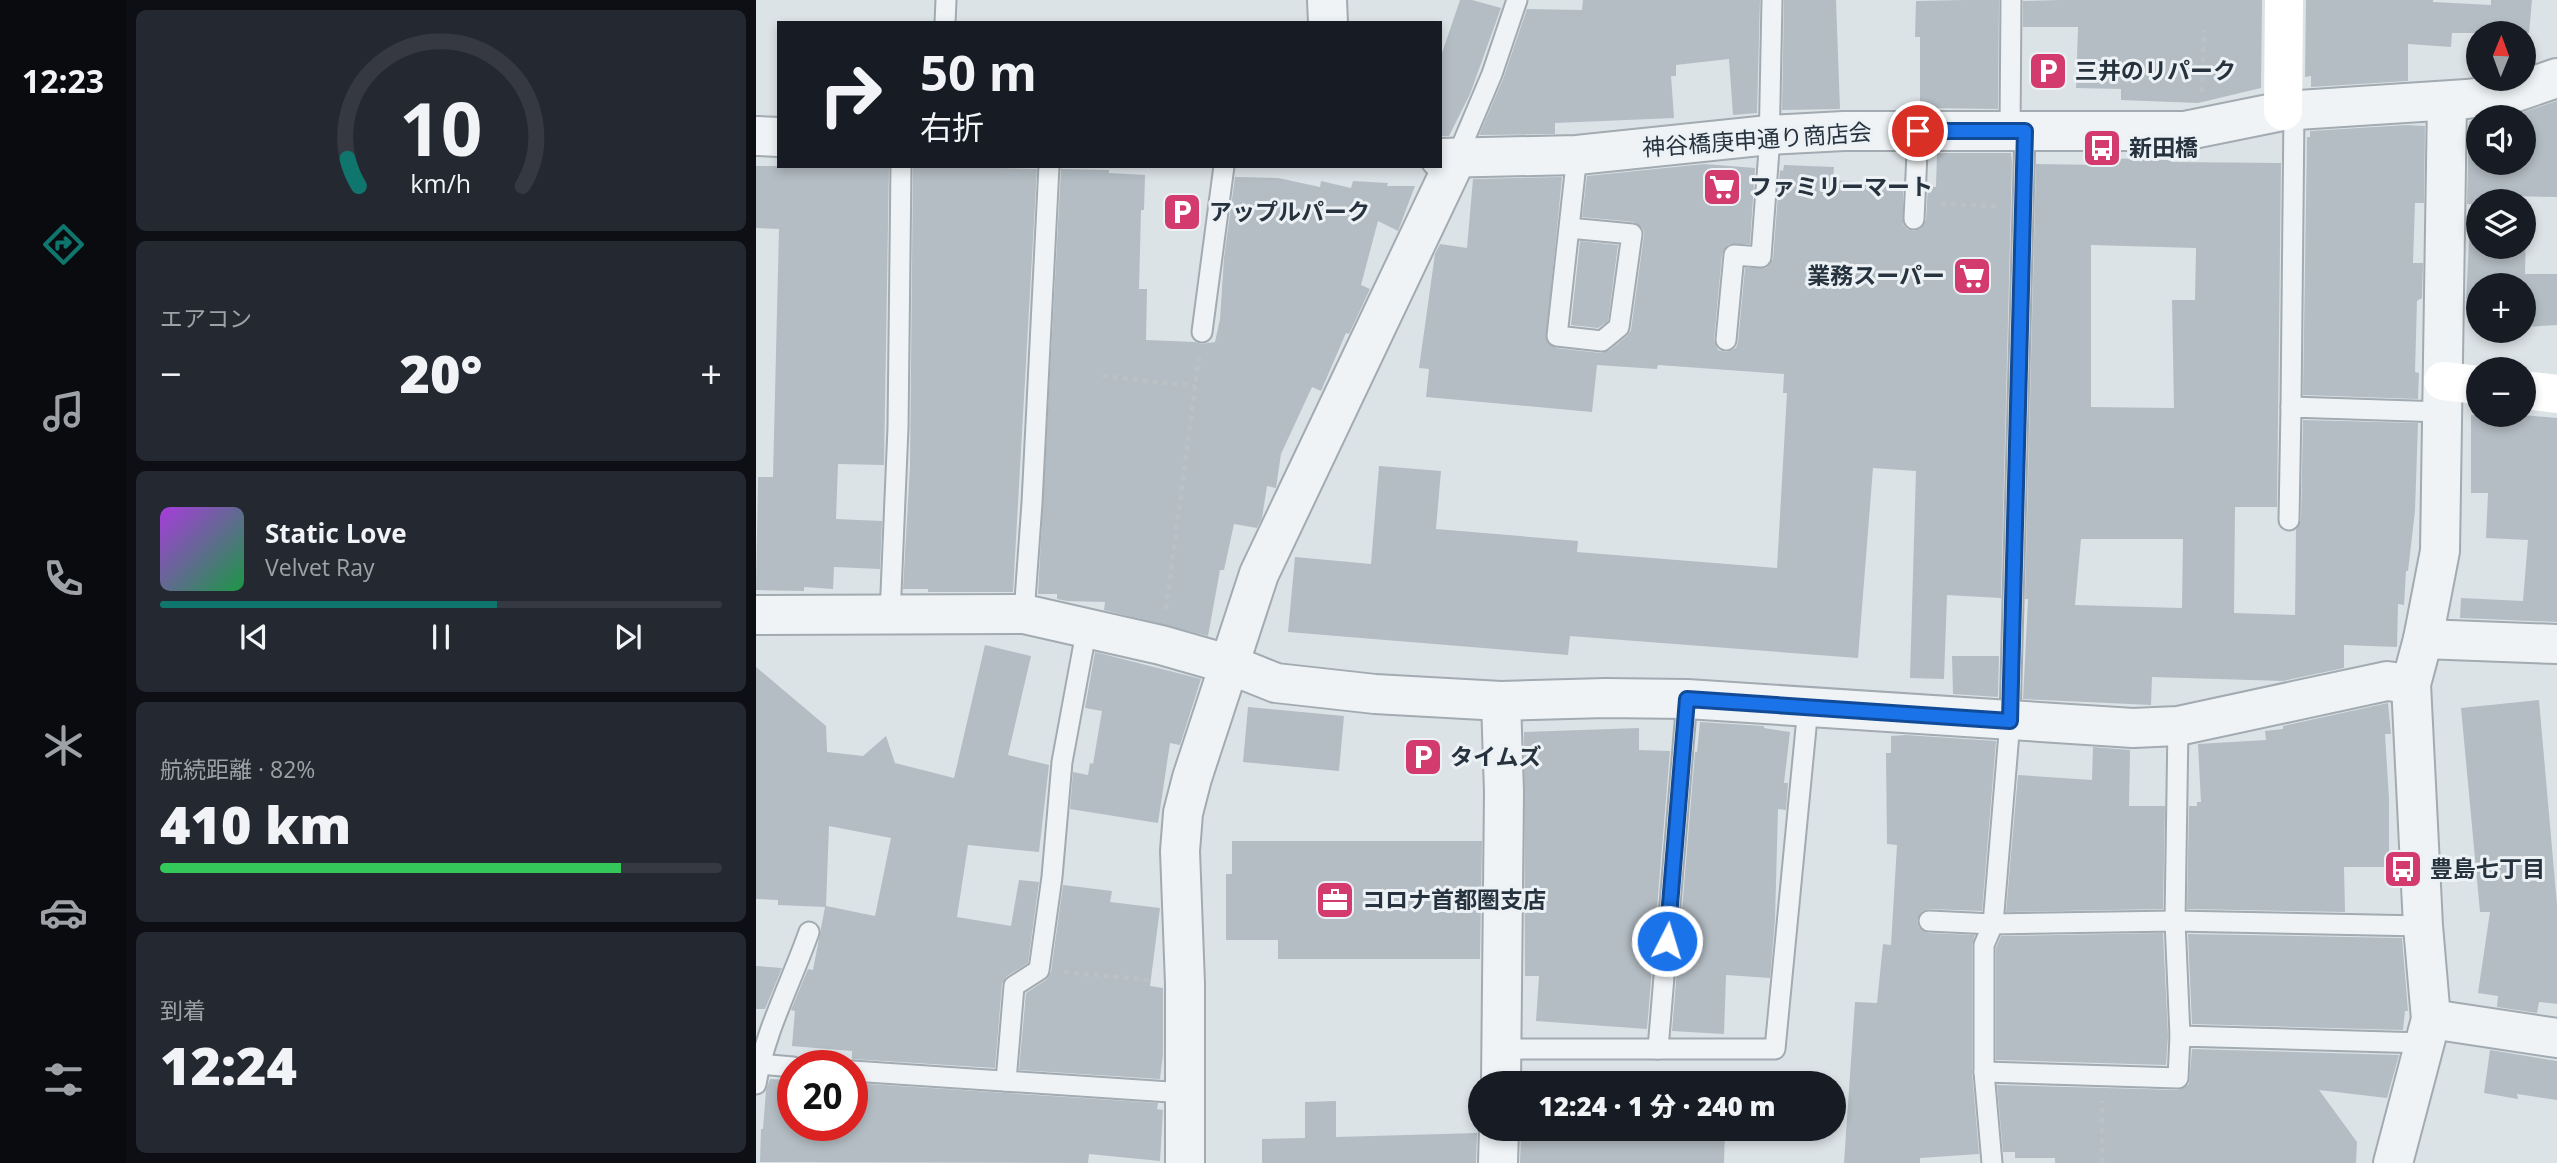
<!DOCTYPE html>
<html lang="ja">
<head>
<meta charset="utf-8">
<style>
  body { margin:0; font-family:"Open Sans","Noto Sans JP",sans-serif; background:#242831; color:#f1f3f6; height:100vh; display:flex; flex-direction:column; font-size:26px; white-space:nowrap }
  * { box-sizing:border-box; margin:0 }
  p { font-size:23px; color:#9ea1a6 }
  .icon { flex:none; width:38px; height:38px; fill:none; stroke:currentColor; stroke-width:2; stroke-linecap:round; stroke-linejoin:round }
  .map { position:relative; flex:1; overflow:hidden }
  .panel { display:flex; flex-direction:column; gap:10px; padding:10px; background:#0d0f14; width:630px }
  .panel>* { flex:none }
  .hud { position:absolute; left:21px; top:21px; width:665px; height:147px; border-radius:0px; box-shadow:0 4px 10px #0003; background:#171b24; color:#f1f3f6; overflow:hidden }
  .needle { width:46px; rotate:1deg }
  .buttons { position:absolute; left:1710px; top:21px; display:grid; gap:14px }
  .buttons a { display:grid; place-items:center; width:70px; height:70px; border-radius:50%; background:#171b24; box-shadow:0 4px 10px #0003; font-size:35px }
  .speed { position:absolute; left:21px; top:1050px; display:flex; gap:14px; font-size:35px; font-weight:700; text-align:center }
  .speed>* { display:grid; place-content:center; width:91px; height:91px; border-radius:50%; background:#171b24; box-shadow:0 4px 10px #0003; line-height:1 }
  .speed .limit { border:10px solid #d22; background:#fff; color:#111 }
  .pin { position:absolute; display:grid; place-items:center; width:60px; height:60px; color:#fff; margin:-30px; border:4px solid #fff; border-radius:50%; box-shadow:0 2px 7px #0007 }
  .me { position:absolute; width:77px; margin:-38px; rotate:5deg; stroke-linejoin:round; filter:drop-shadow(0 0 5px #0008) }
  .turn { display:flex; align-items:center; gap:24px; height:147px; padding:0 28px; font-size:32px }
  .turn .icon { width:91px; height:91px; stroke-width:2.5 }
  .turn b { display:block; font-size:49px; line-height:60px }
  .big { font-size:52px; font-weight:800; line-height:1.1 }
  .panel .widget { flex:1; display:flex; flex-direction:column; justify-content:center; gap:10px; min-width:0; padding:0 24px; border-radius:10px; background:#242831 }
  .panel .dial { align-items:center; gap:0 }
  .dial svg { height:182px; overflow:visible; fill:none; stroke:#363941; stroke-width:7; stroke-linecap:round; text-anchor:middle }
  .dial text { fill:#f1f3f6; stroke:none }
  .song { display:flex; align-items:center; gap:21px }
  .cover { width:84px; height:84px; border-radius:10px; background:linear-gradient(135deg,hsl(280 70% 55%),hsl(140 70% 35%)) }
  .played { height:7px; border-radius:4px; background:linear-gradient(90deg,#0f766e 60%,#363941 60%) }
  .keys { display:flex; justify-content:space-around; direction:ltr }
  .heat { display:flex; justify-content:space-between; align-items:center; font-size:38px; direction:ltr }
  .charge { height:10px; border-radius:5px; background:linear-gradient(90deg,#34c759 82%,#363941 0) }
  .trip { position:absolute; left:712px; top:1071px; width:378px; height:70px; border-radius:35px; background:#171b24; box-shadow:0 4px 10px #0003; font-weight:800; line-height:70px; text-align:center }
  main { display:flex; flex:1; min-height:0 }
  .tabs { display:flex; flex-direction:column; width:126px; justify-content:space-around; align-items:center; background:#090b0e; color:#9ea1a6 }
  .tabs .icon { width:49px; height:49px }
  .tabs .current { color:#0f766e }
  .tabs b { font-size:32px; color:#f1f3f6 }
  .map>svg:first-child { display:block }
  .building { fill:#b4bdc4; fill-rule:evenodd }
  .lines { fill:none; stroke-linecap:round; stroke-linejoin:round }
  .lane-casing { stroke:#a2abb1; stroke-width:23 }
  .street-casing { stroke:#a2abb1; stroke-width:42 }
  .path { stroke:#bbc1c5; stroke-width:4.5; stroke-dasharray:5 5; stroke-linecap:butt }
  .lane { stroke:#eff3f5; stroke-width:19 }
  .street { stroke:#eff3f5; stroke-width:38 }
  .secondary { stroke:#fff; stroke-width:38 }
  .route-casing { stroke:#114b97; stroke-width:18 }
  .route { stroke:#1a73e8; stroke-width:12 }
  .labels { text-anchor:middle; stroke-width:6; stroke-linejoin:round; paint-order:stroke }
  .poi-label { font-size:23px; font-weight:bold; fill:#26333e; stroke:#ecf1f5; text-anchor:start }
  .street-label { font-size:23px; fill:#26333e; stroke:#ecf1f5 }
</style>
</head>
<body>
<main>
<nav class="tabs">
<b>12:23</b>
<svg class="icon current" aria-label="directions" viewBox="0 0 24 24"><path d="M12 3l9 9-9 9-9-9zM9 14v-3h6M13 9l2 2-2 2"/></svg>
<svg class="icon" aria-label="music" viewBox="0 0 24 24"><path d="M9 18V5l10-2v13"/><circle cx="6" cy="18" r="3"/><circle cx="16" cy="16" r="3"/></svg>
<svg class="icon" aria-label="phone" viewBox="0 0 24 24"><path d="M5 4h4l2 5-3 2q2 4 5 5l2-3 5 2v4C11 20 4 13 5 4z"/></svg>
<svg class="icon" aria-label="climate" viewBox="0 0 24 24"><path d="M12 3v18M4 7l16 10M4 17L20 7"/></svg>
<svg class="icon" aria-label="car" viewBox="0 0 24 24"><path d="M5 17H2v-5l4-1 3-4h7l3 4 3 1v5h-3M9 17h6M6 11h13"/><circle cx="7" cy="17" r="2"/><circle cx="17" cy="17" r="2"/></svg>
<svg class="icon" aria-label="filters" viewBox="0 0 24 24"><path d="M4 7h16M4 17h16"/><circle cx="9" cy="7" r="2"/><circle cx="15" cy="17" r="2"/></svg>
</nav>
<section class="panel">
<div class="widget dial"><svg viewBox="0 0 100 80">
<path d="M14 69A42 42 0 1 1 86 69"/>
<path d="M14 69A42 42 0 0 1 9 57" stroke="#0f766e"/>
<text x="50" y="56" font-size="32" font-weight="700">10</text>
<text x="50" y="72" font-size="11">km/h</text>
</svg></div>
<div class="widget"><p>エアコン</p>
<div class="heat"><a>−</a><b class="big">20°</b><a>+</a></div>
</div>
<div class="widget">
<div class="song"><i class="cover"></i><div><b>Static Love</b><p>Velvet Ray</p></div></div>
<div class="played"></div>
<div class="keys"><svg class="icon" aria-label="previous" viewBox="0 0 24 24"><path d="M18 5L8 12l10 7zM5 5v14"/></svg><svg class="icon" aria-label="pause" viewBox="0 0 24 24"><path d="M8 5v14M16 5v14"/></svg><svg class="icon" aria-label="next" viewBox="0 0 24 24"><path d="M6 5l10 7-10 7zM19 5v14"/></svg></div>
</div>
<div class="widget"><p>航続距離 · 82%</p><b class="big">410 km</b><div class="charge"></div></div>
<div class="widget"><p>到着</p><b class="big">12:24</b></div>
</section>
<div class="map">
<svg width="1801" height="1163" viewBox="0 0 1801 1163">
  <rect width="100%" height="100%" fill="#dce3e7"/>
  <!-- building -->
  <g class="building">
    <polygon points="704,0 716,0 745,8 714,94 693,136 684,136 684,59"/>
    <polygon points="827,0 1004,0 1001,113 977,115 973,59 920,65 920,76 915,76 918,118 799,123 799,134 723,135 747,79 771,9 826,10"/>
    <polygon points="1028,0 1080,0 1084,109 1026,110"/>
    <polygon points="1208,0 1243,0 1242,109 1164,108 1164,37 1159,37 1160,1"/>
    <polygon points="1305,0 1506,0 1505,88 1442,103 1365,100 1365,89 1320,88 1322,27 1267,27 1267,1"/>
    <polygon points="1550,0 1677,0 1677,2 1735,5 1735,0 1776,0 1773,33 1696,33 1695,47 1652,44 1652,81 1555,87 1555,76 1549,77"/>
    <polygon points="1801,101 1801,197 1753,196 1756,201 1722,201 1722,247 1768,247 1768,219 1770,223 1769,274 1801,274 1801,325 1768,327 1768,285 1722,285 1722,299 1710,299 1715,204 1711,204 1713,121 1722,120 1722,163 1768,163 1768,117 1762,117 1761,114"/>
    <polygon points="1651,125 1669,126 1668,203 1659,203 1657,263 1667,263 1666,298 1661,301 1659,372 1663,373 1662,399 1547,395 1551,137 1554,137 1554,131"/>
    <polygon points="1181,153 1255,153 1256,163 1245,598 1191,595 1188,679 1154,678 1160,471 1117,468 1102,658 814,636 812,655 532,632 539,557 615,564 623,466 685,471 680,529 822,541 821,552 1021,568 1031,393 1027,393 1028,374 902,365 901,369 841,365 836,412 670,397 673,369 663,368 679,254 684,244 711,248 717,179 806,177 790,340 800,348 845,353 854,350 871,336 875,330 888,235 887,229 878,222 826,217 831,176 948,164 999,168 994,244 973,244 966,254 958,340 962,350 970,352 980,348 982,342 989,268 1010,268 1017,259 1024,170 1027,171 1028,165 1078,167 1077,180 1147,185 1147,224 1151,229 1158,231 1164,229 1170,220 1172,186 1180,187"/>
    <path d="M 1345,158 L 1415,160 L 1415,162 L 1525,163 L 1521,507 L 1479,507 L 1478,613 L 1539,615 L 1540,529 L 1545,520 L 1547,420 L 1662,423 L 1659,511 L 1652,571 L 1650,571 L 1648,605 L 1642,604 L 1641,647 L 1588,645 L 1588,668 L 1527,681 L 1396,677 L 1395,705 L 1267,699 L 1272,599 L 1269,599 L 1280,164 L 1345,165 ZM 1335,245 L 1440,248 L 1439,300 L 1416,300 L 1418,408 L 1335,407 ZM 1325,539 L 1427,539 L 1426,608 L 1319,605 Z"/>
    <polygon points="0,166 133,166 128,465 82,464 80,519 126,521 124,569 78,567 77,589 48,587 48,591 0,590 2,477 17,477 23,229 0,228"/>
    <polygon points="157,166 281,169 257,592 172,592 172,589 147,589 154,466"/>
    <polygon points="305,169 353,170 353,173 389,175 388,210 385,210 383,289 391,289 390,340 439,342 445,344 459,342 464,319 468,258 479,177 522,178 564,187 565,181 595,188 597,181 632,183 631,186 659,186 642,231 622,221 605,285 614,289 593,334 590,333 565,391 556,387 525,454 520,488 511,486 506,518 501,528 478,524 468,570 464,570 452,636 348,610 349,602 311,601 301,599 301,594 282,594"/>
    <polygon points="824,241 862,245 852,321 842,328 815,325"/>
    <polygon points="1715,415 1766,415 1801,418 1801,622 1704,618 1705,598 1767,601 1772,540 1730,538 1732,493 1715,493"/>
    <path d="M 229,645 L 275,656 L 252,755 L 293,765 L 283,852 L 212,845 L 201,917 L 255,926 L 263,880 L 283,882 L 272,963 L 251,976 L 246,984 L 239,1068 L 96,1059 L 96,1051 L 36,1046 L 39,1011 L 35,1010 L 52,969 L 57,970 L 69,907 L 22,905 L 22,900 L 0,899 L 0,667 L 70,726 L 71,752 L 107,756 L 130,736 L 139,763 L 198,778 ZM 73,826 L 135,838 L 119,916 L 70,906 Z"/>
    <polygon points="339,652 445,679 424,745 414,743 402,823 314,809 317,772 332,775 334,763 337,764 346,711 329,708"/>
    <polygon points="1196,656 1243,656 1242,697 1197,694"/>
    <polygon points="1783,700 1801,905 1801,1004 1783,1002 1781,1013 1741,1007 1742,996 1722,993 1734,912 1724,912 1705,708"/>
    <polygon points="1632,703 1635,734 1629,734 1633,799 1633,867 1588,867 1589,912 1431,909 1433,806 1441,806 1441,802 1445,802 1442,744 1510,740 1509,731 1527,729 1527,726"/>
    <polygon points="492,707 588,716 583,771 487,762"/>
    <polygon points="944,722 1008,726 1008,728 1034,732 1028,783 1032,783 1030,810 1022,809 1019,920 1014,978 970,975 968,1034 916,1031 939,752 941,752"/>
    <polygon points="883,728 883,750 914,751 891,1029 780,1021 783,976 769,976 768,732"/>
    <polygon points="1150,735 1240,741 1226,911 1173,909 1167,911 1161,920 1163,927 1172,933 1219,935 1216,945 1216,1072 1223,1154 1164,1158 1164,1163 1088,1163 1099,1002 1121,1003 1127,944 1135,945 1141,845 1131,844 1130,753 1135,753 1135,736"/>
    <polygon points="1337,747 1374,750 1373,806 1409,806 1407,909 1250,912 1262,775 1336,780"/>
    <polygon points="476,841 726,841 724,959 522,959 522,940 470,940 470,874 476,874"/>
    <polygon points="307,885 356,891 354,902 404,908 394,986 407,988 407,1054 404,1079 263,1070 270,993 290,980 295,972"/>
    <polygon points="1407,933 1412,1036 1410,1065 1240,1060 1240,948 1245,936"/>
    <polygon points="1432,934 1646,938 1652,1011 1649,1011 1647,1030 1436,1024"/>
    <polygon points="0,966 26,968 9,1009 0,1009"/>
    <polygon points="1436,1049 1643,1055 1631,1098 1563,1090 1601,1142 1600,1163 1299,1163 1299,1158 1259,1158 1259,1152 1247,1152 1241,1085 1422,1090 1433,1084"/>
    <polygon points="1734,1050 1801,1061 1801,1100 1761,1094 1762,1099 1728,1093"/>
    <polygon points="773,1073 970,1077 970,1083 773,1083"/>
    <polygon points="14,1079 37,1080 37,1125 96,1125 96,1083 402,1103 401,1109 407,1110 404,1161 333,1154 332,1163 4,1162 5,1129 7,1129 10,1090"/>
    <polygon points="580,1101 580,1137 721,1133 720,1163 506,1163 506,1139 549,1138 549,1102"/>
    <polygon points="772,1129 969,1129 968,1163 764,1163 765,1132 772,1131"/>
  </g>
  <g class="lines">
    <defs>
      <g id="lane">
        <polyline points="189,23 190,0"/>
        <polyline points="1254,131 1255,0"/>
        <polyline points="700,159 736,74 761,0"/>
        <polyline points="1158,219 1162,131"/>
        <polyline points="813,228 876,234 863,327 846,341 801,336 821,155"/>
        <polyline points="446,332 468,166"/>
        <polyline points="970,340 978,255 1005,257 1013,150 1016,0"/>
        <polyline points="1535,407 1538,111"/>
        <polyline points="1533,520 1535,407 1687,412"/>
        <polyline points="268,614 276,503 293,166"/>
        <polyline points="134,616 142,428 145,166"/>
        <polyline points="1422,726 1419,921 1424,1036"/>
        <polyline points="1173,921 1237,924 1419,921 1667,926"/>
        <polyline points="746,1049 1019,1049 1052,707"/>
        <polyline points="902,1049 931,699"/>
        <polyline points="3,1064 37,1067"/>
        <polyline points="96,1071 429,1093"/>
        <polyline points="1228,1072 1422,1078 1424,1036 1668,1043"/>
        <polyline points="250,1081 258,986 283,970 296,877 306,762 331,627"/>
        <path d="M 0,1084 C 9,1031 35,983 53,932"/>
        <polyline points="1236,1163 1228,1072 1228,945 1237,924 1254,721 1269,131"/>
      </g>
      <g id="street">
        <polyline points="571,0 572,23"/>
        <polyline points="0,136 23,137"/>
        <polyline points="684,158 821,155 1013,135 1088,131 1428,131 1527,111 1711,99 1757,93 1801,78"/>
        <polyline points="0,615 268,614 405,645 475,665 520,683 619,694 745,701 849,698 931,699 1377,728 1422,726 1631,681 1655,684"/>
        <polyline points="1667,639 1801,644"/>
        <polyline points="745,701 748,792 745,1083"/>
        <polyline points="1675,1019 1801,1038"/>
        <polyline points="429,1163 429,984 424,851 427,813 436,778 503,574 700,159"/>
        <polyline points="742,1163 743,1129"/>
        <polyline points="1637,1163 1675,1019 1667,926 1655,684 1667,639 1684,551 1691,101"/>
      </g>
    </defs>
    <!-- lane casing -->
    <use href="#lane" class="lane-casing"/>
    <!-- street casing -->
    <use href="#street" class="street-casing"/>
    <!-- path -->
    <g class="path">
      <polyline points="1446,92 1448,30"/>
      <polyline points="1185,204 1242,206"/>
      <polyline points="347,376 439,386"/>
      <polyline points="410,609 443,357"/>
      <polyline points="308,972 393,980"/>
      <polyline points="1346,1163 1346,1101"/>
    </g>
    <!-- lane -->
    <use href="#lane" class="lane"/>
    <!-- street -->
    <use href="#street" class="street"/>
    <!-- secondary -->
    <g class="secondary">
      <polyline points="1527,111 1528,0"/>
      <polyline points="1687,381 1722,385"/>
      <polyline points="1768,390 1801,394"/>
    </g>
  </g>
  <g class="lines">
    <defs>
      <polyline id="route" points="911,941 931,699 1254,721 1269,131 1162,131"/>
    </defs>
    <!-- route casing -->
    <use href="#route" class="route-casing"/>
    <!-- route -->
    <use href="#route" class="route"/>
  </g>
  <!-- icons -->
  <defs>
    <symbol id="parking-square" viewBox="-11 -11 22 22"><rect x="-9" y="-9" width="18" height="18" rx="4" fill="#d33b6f" stroke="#ecf1f5"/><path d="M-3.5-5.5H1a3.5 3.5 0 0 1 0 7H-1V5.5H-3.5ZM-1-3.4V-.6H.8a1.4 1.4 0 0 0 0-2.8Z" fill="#fff"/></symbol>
    <symbol id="bus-square" viewBox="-11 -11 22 22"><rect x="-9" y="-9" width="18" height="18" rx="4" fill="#d33b6f" stroke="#ecf1f5"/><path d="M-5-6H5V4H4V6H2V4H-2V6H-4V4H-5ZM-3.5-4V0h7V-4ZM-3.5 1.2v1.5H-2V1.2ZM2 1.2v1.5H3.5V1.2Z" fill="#fff"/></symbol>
    <symbol id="supermarket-square" viewBox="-11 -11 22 22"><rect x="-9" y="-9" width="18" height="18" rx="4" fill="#d33b6f" stroke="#ecf1f5"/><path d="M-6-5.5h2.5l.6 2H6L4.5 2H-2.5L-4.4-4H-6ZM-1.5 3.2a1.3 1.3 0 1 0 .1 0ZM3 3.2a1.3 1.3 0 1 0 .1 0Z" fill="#fff"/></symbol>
    <symbol id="office-square" viewBox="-11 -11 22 22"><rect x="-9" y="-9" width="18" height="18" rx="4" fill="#d33b6f" stroke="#ecf1f5"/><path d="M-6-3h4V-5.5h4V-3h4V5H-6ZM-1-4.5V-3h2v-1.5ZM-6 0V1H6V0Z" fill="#fff"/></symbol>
  </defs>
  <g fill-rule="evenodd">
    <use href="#parking-square" x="1270" y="49" width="44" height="44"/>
    <use href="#bus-square" x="1324" y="126" width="44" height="44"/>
    <use href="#supermarket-square" x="944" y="165" width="44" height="44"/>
    <use href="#parking-square" x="404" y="190" width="44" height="44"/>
    <use href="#supermarket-square" x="1194" y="254" width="44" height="44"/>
    <use href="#parking-square" x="645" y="735" width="44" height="44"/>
    <use href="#bus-square" x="1625" y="847" width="44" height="44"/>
    <use href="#office-square" x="557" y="878" width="44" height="44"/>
  </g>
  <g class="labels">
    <!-- poi labels -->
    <g class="poi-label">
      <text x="1319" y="79">三井のリパーク</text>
      <text x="1373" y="156">新田橋</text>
      <text x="993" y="195">ファミリーマート</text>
      <text x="453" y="220">アップルパーク</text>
      <text x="1189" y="284" text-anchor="end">業務スーパー</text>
      <text x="694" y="765">タイムズ</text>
      <text x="1674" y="877">豊島七丁目</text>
      <text x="606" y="908">コロナ首都圏支店</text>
    </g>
    <!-- street labels -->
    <g class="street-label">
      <text transform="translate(1001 140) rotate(-4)" y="8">神谷橋庚申通り商店会</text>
    </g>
  </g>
</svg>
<div class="buttons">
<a><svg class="needle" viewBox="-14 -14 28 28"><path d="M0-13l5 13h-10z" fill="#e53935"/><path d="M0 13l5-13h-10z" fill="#9ea1a6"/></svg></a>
<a><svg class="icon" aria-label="sound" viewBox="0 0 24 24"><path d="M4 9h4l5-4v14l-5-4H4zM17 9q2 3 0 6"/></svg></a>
<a><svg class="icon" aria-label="layers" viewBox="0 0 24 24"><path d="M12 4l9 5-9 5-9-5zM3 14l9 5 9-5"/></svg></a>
<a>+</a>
<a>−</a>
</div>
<div class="speed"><div class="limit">20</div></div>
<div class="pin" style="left:1162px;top:131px;background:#d93025"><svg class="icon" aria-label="arrive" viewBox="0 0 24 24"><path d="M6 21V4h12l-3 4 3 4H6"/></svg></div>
<svg class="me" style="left:911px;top:941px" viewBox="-20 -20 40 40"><circle r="17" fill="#1a73e8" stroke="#fff" stroke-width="3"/><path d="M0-11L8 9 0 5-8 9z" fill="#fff"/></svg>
<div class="trip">12:24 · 1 分 · 240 m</div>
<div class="hud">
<div class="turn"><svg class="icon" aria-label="right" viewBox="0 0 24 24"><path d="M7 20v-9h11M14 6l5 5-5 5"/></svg><div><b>50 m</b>右折</div></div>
</div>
</div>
</main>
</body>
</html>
